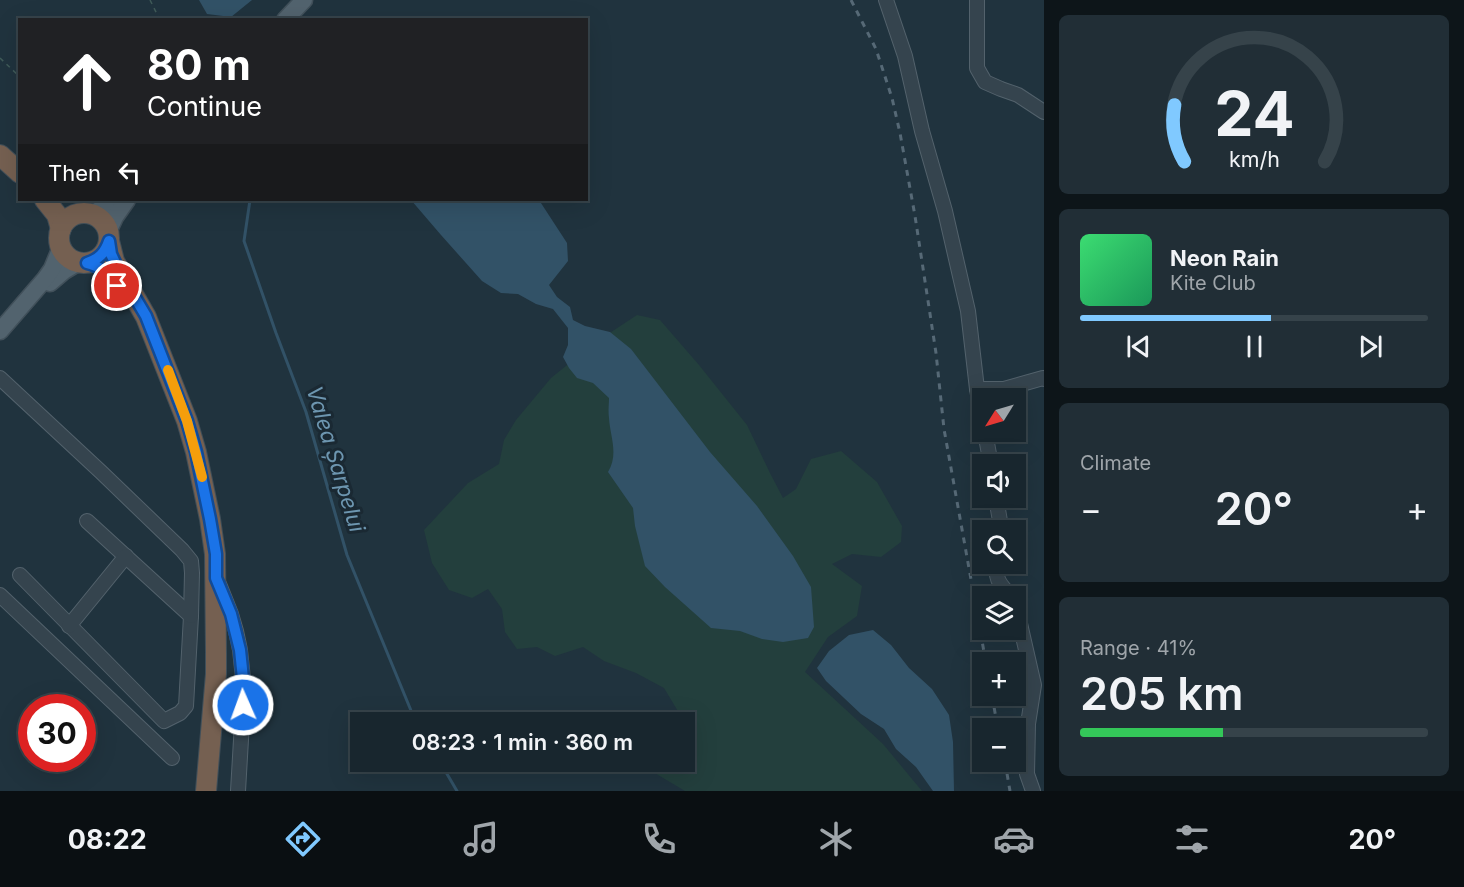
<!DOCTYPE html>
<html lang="en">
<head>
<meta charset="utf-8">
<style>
  body { margin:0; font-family:Inter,sans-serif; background:#212e36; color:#f1f3f6; height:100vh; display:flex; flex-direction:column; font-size:22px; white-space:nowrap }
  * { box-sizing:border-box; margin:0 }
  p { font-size:20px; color:#9fa5aa }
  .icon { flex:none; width:33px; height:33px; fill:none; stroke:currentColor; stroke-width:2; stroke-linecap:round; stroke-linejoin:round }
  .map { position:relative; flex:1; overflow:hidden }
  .panel { display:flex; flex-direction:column; gap:15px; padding:15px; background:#0d1519; width:420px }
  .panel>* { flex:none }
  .banner { position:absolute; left:18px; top:18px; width:570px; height:183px; border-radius:0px; box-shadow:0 6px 24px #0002,0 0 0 2px #36434a; background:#202124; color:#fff; overflow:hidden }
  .needle { width:39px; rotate:233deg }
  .tools { position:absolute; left:972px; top:388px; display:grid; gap:12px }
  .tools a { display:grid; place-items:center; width:54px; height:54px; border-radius:0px; background:#18262e; box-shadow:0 6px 24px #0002,0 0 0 2px #36434a; font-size:30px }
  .speed { position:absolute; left:18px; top:694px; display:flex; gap:12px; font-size:30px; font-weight:700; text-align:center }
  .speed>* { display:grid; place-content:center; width:78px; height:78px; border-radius:50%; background:#18262e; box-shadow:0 6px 24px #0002,0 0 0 2px #36434a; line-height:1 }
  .speed .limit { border:9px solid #d22; background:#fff; color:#111 }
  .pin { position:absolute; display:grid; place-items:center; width:51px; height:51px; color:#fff; margin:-26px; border:3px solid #fff; border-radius:50%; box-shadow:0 2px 6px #0007 }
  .me { position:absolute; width:66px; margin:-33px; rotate:358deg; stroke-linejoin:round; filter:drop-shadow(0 0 4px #0008) }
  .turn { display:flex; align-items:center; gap:21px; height:126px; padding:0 30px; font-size:27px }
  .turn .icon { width:78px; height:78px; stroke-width:2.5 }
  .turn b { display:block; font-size:42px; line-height:51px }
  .then { display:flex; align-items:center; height:57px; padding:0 30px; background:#0003; gap:12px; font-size:22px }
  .big { font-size:45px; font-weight:600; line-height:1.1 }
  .panel .tile { flex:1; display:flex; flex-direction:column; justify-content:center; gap:9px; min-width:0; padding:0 21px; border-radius:9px; background:#212e36 }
  .panel .dial { align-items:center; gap:0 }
  .dial svg { height:156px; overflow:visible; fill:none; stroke:#36434a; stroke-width:7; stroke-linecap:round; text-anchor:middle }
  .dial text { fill:#f1f3f6; stroke:none }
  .song { display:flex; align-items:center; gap:18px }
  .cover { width:72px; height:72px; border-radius:9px; background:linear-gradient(135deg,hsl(140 70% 55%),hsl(150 70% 35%)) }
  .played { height:6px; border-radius:3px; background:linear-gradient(90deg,#80c9ff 55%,#36434a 55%) }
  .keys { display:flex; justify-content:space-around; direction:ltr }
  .heat { display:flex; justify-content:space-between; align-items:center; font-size:33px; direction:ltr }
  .charge { height:9px; border-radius:4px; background:linear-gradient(90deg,#34c759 41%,#36434a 0) }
  .trip { position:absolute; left:350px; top:712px; width:345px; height:60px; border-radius:0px; background:#18262e; box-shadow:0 6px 24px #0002,0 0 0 2px #36434a; font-weight:600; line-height:60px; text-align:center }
  .tabs { display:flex; height:96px; justify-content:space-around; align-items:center; background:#0a0f12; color:#9fa5aa }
  .tabs .icon { width:42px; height:42px }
  .tabs .selected { color:#80c9ff }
  .tabs b { font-size:27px; color:#f1f3f6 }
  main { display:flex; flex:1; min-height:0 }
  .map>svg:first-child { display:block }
  .green { fill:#233f3d }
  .water { fill:#325267 }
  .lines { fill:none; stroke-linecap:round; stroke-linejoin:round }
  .stream { stroke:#325267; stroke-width:3 }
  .minor-casing { stroke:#53626c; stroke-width:16 }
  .major-casing { stroke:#41505a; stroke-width:19 }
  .highway-casing { stroke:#404f59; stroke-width:22 }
  .path { stroke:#405b59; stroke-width:1.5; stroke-dasharray:4.5 4.5; stroke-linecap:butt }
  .minor { stroke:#35444e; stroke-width:14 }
  .major { stroke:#52636e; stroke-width:16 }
  .highway { stroke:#756051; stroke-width:20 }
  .rail { stroke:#566976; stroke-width:3; stroke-dasharray:6 6; stroke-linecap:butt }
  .route-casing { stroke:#114b97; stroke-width:15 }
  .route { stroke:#1a73e8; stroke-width:10 }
  .slow { stroke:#f59e0b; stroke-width:10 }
  .labels { text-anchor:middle; stroke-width:6; stroke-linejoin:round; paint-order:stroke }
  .water-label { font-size:22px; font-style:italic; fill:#6d96b0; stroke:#1a2933 }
</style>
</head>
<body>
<main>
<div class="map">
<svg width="1044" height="791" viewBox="0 0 1044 791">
  <rect width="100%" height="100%" fill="#20333e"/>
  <!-- green -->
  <polygon class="green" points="637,315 660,320 699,365 747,425 770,473 783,498 796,489 811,459 841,451 877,482 902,526 901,542 881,557 852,554 832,564 862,586 857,616 828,637 805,672 883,744 922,791 685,791 643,766 644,762 684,762 684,723 668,723 679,713 664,688 636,673 604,661 583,647 555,656 537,647 517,649 505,632 502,609 488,589 472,598 449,590 432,563 424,530 468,483 499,464 504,440 516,420 551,378 596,342"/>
  <!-- water -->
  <g class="water">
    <polygon points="199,0 252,0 231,17 207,14"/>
    <path d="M 411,200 L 539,200 L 567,243 L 568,261 L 549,285 L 557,297 L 570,307 L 573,320 L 585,326 L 610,332 L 631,349 L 710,452 L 757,506 L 793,556 L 811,587 L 814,627 L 808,638 L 783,642 L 762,639 L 740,631 L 711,628 L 665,587 L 645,566 L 635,526 L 633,508 L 608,472 C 619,454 610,436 609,418 C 608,411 609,404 609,398 L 593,383 L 577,378 L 569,368 L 563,357 L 568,345 L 568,328 L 553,309 L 536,304 L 518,294 L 501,293 L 482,281 L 441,235 Z"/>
    <polygon points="873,630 891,645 909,668 932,689 949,715 953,742 954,791 933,791 916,767 896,749 884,729 861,714 826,681 817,668 829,651 849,635"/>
  </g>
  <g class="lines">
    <!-- stream -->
    <g class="stream">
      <polyline points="250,200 244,241 276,333 306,412 347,555 412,713 418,723"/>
      <polyline points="440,762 457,791"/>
    </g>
    <defs>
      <g id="minor">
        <polyline points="886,0 905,56 922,131 945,211 968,311 977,389 982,418"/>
        <polyline points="977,0 977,68 985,82 1001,89 1018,95 1044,112"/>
        <polyline points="0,378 101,472 182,550 191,561 192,573 191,616 186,706 180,713 164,721 20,575"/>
        <polyline points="977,389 1004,389 1043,378 1044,379"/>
        <polyline points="985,432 991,465"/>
        <polyline points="996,498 1000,521 999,531"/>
        <polyline points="87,521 191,616"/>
        <path d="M 997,564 C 995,582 1001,584 1011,597"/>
        <polyline points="219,584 231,614 236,631 240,650 244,688 238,791"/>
        <polyline points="0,595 172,758"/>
        <polyline points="1016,606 1034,685 1028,724 1027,774 1033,791"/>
        <polyline points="69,626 126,556"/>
      </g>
      <g id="major">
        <polyline points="285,20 304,0"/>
        <polyline points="92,214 115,200"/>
        <polyline points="108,232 115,217 127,200"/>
        <polyline points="50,283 64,271 79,262"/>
        <polyline points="0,331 45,279 52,269 59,252 60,242"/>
      </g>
      <g id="highway">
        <polyline points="0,155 20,173"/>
        <polyline points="45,200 57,215 61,229"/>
        <circle cx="84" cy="238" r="25"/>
        <polyline points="109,241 114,261 146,317 187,421 196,452 210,519 215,554 216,653 216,674 206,791"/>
      </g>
    </defs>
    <!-- minor casing -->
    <use href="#minor" class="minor-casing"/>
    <!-- major casing -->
    <use href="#major" class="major-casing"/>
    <!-- highway casing -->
    <use href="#highway" class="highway-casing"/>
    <!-- path -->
    <g class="path">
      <polyline points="150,0 160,20"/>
      <polyline points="0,58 20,77"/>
    </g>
    <!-- minor -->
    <use href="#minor" class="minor"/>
    <!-- major -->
    <use href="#major" class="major"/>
    <!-- highway -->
    <use href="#highway" class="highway"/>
    <!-- rail -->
    <g class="rail">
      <polyline points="851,0 876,49 892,98 900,133 915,216 936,353 944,429 986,663"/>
      <polyline points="992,696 998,729"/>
      <polyline points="1005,762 1010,791"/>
    </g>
  </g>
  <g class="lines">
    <defs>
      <path id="route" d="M 117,286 C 108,275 101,266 87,263 C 99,259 105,253 109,241 L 111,254 L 117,267 L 146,316 L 187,421 L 196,452 L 210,519 L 216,554 L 216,578 L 231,614 L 240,650 L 244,688 L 243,705"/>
    </defs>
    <!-- route casing -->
    <use href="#route" class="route-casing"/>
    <!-- route -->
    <use href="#route" class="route"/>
    <!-- slow -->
    <polyline class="slow" points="168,370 187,421 202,477"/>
  </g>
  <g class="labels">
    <!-- water labels -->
    <g class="water-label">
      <text transform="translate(336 459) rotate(73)" y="8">Valea Șarpelui</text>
    </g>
  </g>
</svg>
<div class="tools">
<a><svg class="needle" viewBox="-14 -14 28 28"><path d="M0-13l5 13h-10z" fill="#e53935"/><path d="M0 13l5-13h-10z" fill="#9fa5aa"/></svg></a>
<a><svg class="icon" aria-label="sound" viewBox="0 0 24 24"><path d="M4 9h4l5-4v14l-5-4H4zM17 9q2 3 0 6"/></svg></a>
<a><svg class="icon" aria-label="search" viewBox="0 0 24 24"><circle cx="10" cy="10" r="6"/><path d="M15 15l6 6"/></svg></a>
<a><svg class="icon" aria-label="layers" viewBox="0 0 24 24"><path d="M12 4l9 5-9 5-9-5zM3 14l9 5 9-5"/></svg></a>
<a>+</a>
<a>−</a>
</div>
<div class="speed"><div class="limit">30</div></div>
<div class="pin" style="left:117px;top:286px;background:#d93025"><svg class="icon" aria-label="arrive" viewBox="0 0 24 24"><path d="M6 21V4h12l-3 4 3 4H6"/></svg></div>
<svg class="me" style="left:243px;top:705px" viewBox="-20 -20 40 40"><circle r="17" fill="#1a73e8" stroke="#fff" stroke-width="3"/><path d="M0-11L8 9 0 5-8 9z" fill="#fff"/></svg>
<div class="trip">08:23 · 1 min · 360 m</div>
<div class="banner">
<div class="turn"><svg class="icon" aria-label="ahead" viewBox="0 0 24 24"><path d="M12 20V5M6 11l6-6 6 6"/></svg><div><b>80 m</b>Continue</div></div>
<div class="then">Then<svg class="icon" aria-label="left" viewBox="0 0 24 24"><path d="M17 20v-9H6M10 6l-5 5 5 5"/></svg></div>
</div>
</div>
<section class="panel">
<div class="tile dial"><svg viewBox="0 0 100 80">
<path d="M14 69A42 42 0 1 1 86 69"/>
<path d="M14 69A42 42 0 0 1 9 40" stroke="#80c9ff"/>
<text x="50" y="56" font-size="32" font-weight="700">24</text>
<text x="50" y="72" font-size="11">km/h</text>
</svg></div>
<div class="tile">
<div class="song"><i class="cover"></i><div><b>Neon Rain</b><p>Kite Club</p></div></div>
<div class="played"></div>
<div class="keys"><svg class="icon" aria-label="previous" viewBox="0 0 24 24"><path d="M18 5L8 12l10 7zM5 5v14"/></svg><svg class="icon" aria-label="pause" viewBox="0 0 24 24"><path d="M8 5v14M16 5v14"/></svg><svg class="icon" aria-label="next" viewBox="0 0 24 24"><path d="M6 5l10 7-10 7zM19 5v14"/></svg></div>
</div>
<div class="tile"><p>Climate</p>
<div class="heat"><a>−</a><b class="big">20°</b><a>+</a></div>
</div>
<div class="tile"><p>Range · 41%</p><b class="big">205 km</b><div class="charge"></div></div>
</section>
</main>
<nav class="tabs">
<b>08:22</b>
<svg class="icon selected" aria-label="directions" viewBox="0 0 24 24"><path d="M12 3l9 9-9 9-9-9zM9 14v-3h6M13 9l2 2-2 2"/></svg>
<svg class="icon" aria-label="music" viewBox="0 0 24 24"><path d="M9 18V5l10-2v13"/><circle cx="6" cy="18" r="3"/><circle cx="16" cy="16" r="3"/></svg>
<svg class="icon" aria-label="phone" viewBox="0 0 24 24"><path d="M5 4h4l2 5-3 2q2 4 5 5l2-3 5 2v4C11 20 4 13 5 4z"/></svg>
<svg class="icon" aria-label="climate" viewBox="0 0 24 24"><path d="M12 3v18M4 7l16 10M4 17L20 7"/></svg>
<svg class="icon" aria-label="car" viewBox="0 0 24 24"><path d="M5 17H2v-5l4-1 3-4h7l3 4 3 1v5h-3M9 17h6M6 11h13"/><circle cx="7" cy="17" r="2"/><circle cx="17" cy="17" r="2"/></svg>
<svg class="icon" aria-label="filters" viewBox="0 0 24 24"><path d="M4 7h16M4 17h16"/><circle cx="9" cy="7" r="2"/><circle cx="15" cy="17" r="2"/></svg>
<b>20°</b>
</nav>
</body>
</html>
